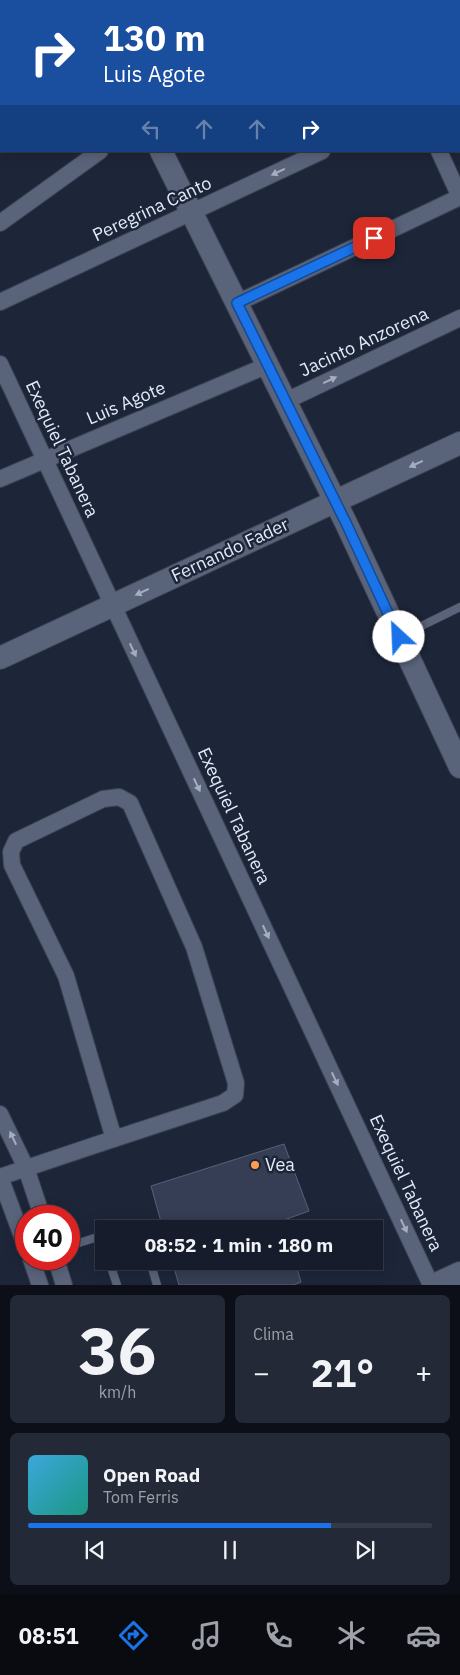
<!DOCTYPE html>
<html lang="es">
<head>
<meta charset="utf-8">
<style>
  body { margin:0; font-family:"IBM Plex Sans",sans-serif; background:#232937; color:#f1f3f6; height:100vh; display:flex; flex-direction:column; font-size:19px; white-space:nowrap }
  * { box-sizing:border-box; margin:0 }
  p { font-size:16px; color:#9ea1a9 }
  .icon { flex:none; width:28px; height:28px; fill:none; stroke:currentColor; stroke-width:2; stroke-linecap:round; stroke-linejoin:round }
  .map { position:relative; height:1285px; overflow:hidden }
  .sheet { display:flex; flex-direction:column; gap:10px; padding:10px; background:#0c0f18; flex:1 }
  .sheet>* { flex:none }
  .guide { position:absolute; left:0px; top:0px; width:460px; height:152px; box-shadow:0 2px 12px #0003,0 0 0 1px #353a47; background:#1a4fa0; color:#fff; overflow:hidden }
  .speed { position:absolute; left:15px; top:1205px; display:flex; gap:10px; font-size:25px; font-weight:700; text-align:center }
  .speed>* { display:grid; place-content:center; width:65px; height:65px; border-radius:50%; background:#161c2b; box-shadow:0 2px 12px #0003,0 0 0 1px #353a47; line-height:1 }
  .speed .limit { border:8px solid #d22; background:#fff; color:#111 }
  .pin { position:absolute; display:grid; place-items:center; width:42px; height:42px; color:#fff; margin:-21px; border-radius:10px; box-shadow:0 2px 8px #0006 }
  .me { position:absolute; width:55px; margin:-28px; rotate:335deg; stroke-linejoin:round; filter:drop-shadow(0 0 4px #0008) }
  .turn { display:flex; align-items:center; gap:18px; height:105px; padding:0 20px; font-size:22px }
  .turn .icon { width:65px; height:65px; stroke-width:2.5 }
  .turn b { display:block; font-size:35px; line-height:42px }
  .lanes { display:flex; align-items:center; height:48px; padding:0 20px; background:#0003; justify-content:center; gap:25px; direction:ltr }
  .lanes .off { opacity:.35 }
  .big { font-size:38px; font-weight:800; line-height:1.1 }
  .sheet .tile { flex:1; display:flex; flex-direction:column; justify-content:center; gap:8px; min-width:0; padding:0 18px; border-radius:8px; background:#232937 }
  .sheet .dial { align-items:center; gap:0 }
  .dial b { font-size:65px; line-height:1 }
  .song { display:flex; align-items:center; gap:15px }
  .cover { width:60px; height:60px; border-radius:8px; background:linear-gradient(135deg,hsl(200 70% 55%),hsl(170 70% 35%)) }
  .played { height:5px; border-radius:2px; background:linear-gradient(90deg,#1a73e8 75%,#353a47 75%) }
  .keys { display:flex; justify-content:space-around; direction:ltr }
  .heat { display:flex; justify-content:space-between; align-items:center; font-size:28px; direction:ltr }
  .sheet .tiles { flex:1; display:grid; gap:10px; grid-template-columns:1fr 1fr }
  .tile:last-child { grid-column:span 2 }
  .trip { position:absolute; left:95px; top:1220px; width:288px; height:50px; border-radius:0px; background:#161c2b; box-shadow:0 2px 12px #0003,0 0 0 1px #353a47; font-weight:800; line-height:50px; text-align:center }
  .tabs { display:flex; height:80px; justify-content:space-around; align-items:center; background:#090b11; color:#9ea1a9 }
  .tabs .icon { width:35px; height:35px }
  .tabs .selected { color:#1a73e8 }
  .tabs b { font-size:22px; color:#f1f3f6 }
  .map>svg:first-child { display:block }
  .building { fill:#353e54; stroke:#586179 }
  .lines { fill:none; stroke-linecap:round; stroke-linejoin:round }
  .lane-casing { stroke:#3d4354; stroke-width:9 }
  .street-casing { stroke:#3d4354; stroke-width:18 }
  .secondary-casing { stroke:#3d4354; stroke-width:24 }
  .lane { stroke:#59637a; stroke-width:8 }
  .street { stroke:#59637a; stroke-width:16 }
  .secondary { stroke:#59637a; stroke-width:22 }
  .oneway { fill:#a5adbf }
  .route-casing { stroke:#114b97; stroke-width:12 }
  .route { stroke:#1a73e8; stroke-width:9 }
  .poi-dot { fill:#fc9d52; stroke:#1d2639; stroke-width:2 }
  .labels { text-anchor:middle; stroke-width:5; stroke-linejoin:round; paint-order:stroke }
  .street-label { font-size:18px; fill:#e4eaf8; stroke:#1d2639 }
  .poi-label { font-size:18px; fill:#e4eaf8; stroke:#1d2639; text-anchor:start }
</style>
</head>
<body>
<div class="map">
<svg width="460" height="1285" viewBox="0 0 460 1285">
  <rect width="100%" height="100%" fill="#1d2639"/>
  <!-- building -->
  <g class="building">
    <polygon points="284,1144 309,1211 284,1220 286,1229 163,1229 151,1186"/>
    <polygon points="172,1261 295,1261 301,1282 293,1285 179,1285"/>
  </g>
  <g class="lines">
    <defs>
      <g id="lane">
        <polyline points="401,636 460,607"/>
        <polyline points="124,1229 138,1224 139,1229"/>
        <polyline points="69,1246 101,1236"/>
        <polyline points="109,1261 117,1285"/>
        <polyline points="150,1261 157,1285"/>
      </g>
      <g id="street">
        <polyline points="368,0 369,1"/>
        <polyline points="306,1 308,0"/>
        <polyline points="459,110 460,109"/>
        <polyline points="439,151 460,197"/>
        <polyline points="0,223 100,151"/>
        <polyline points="0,302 322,151"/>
        <polyline points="237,303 460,197"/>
        <polyline points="0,364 431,1285"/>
        <polyline points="286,401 460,318"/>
        <polyline points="0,479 268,365"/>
        <polyline points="0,1114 26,1168 42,1216"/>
        <path d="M 0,1177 C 74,1152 149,1127 223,1103 L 235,1095 L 236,1083 L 194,947 L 130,803 L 119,797 L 103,799 L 16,841 L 11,852 L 12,865 L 66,976 L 114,1139"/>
        <polyline points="0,1177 26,1247"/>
        <polyline points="31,1259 40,1285"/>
        <polyline points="56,1259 64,1285"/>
      </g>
      <g id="secondary">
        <polyline points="88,0 89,1"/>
        <polyline points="161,151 346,523 460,767"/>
        <polyline points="0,658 460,443"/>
        <polyline points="434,1285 460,1273"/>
      </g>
    </defs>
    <!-- lane casing -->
    <use href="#lane" class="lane-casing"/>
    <!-- street casing -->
    <use href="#street" class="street-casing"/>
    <!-- secondary casing -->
    <use href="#secondary" class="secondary-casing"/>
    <!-- lane -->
    <use href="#lane" class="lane"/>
    <!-- street -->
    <use href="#street" class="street"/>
    <!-- secondary -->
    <use href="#secondary" class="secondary"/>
  </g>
  <!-- one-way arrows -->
  <defs><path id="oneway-solid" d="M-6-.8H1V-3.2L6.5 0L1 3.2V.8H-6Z" transform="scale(1.25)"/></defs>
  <g class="oneway">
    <use href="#oneway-solid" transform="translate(278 172) rotate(155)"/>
    <use href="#oneway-solid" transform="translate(330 380) rotate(-25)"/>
    <use href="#oneway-solid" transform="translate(416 464) rotate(155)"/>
    <use href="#oneway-solid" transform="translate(142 592) rotate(155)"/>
    <use href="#oneway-solid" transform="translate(133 650) rotate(65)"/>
    <use href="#oneway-solid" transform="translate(197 785) rotate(65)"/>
    <use href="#oneway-solid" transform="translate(266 932) rotate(65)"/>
    <use href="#oneway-solid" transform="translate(335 1079) rotate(65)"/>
    <use href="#oneway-solid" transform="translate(13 1138) rotate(-115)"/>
    <use href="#oneway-solid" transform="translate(404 1226) rotate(65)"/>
  </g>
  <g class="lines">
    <defs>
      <polyline id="route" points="374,238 237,303 346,523 399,637"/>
    </defs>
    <!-- route casing -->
    <use href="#route" class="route-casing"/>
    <!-- route -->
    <use href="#route" class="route"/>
  </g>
  <!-- markers -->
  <circle class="poi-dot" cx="255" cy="1165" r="5"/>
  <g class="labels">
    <!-- street labels -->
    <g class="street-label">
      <text transform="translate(152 209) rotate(-25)" y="6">Peregrina Canto</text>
      <text transform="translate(364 342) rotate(-25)" y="6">Jacinto Anzorena</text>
      <text transform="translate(126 403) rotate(-23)" y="6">Luis Agote</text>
      <text transform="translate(62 449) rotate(65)" y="6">Exequiel Tabanera</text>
      <text transform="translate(230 550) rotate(-25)" y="6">Fernando Fader</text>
      <text transform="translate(234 816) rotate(65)" y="6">Exequiel Tabanera</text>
      <text transform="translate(406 1183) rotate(65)" y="6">Exequiel Tabanera</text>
    </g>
    <!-- poi labels -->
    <g class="poi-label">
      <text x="265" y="1171">Vea</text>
    </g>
  </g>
</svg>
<div class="speed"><div class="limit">40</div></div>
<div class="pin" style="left:374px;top:238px;background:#d93025"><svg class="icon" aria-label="arrive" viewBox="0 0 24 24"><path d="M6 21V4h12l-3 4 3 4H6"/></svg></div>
<svg class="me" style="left:399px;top:637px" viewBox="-20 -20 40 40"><circle r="19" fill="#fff"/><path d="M0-13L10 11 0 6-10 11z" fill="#1a73e8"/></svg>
<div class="trip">08:52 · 1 min · 180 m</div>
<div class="guide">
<div class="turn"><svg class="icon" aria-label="right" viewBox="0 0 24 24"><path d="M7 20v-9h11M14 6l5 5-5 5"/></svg><div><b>130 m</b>Luis Agote</div></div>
<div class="lanes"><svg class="icon off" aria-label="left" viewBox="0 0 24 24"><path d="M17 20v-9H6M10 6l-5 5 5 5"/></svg><svg class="icon off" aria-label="ahead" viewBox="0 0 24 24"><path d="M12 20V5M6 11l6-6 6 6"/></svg><svg class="icon off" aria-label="ahead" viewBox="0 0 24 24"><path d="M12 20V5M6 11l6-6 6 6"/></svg><svg class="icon" aria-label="right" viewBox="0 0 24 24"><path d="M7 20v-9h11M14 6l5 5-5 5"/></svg></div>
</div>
</div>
<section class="sheet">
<div class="tiles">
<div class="tile dial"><b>36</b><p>km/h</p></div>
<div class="tile"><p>Clima</p>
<div class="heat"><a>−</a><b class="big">21°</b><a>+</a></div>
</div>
<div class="tile">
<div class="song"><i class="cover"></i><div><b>Open Road</b><p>Tom Ferris</p></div></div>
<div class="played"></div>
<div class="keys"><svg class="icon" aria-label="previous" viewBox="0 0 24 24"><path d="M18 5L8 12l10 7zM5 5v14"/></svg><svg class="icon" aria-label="pause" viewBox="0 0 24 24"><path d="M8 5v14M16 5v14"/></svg><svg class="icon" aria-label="next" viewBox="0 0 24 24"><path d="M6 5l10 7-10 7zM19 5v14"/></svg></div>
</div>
</div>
</section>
<nav class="tabs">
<b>08:51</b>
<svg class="icon selected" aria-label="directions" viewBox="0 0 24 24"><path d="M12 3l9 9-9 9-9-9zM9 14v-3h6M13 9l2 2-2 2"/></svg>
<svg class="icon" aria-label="music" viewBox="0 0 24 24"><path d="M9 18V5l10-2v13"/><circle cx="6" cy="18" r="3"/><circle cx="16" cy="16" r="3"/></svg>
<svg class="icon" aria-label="phone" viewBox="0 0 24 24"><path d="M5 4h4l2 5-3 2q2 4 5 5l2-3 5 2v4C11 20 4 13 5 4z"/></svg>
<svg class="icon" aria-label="climate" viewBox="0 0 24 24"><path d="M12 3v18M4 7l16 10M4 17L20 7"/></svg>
<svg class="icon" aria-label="car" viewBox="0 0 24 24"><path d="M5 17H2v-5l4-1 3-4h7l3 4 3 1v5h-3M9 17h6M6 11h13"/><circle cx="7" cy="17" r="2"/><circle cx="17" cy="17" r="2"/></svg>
</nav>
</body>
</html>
